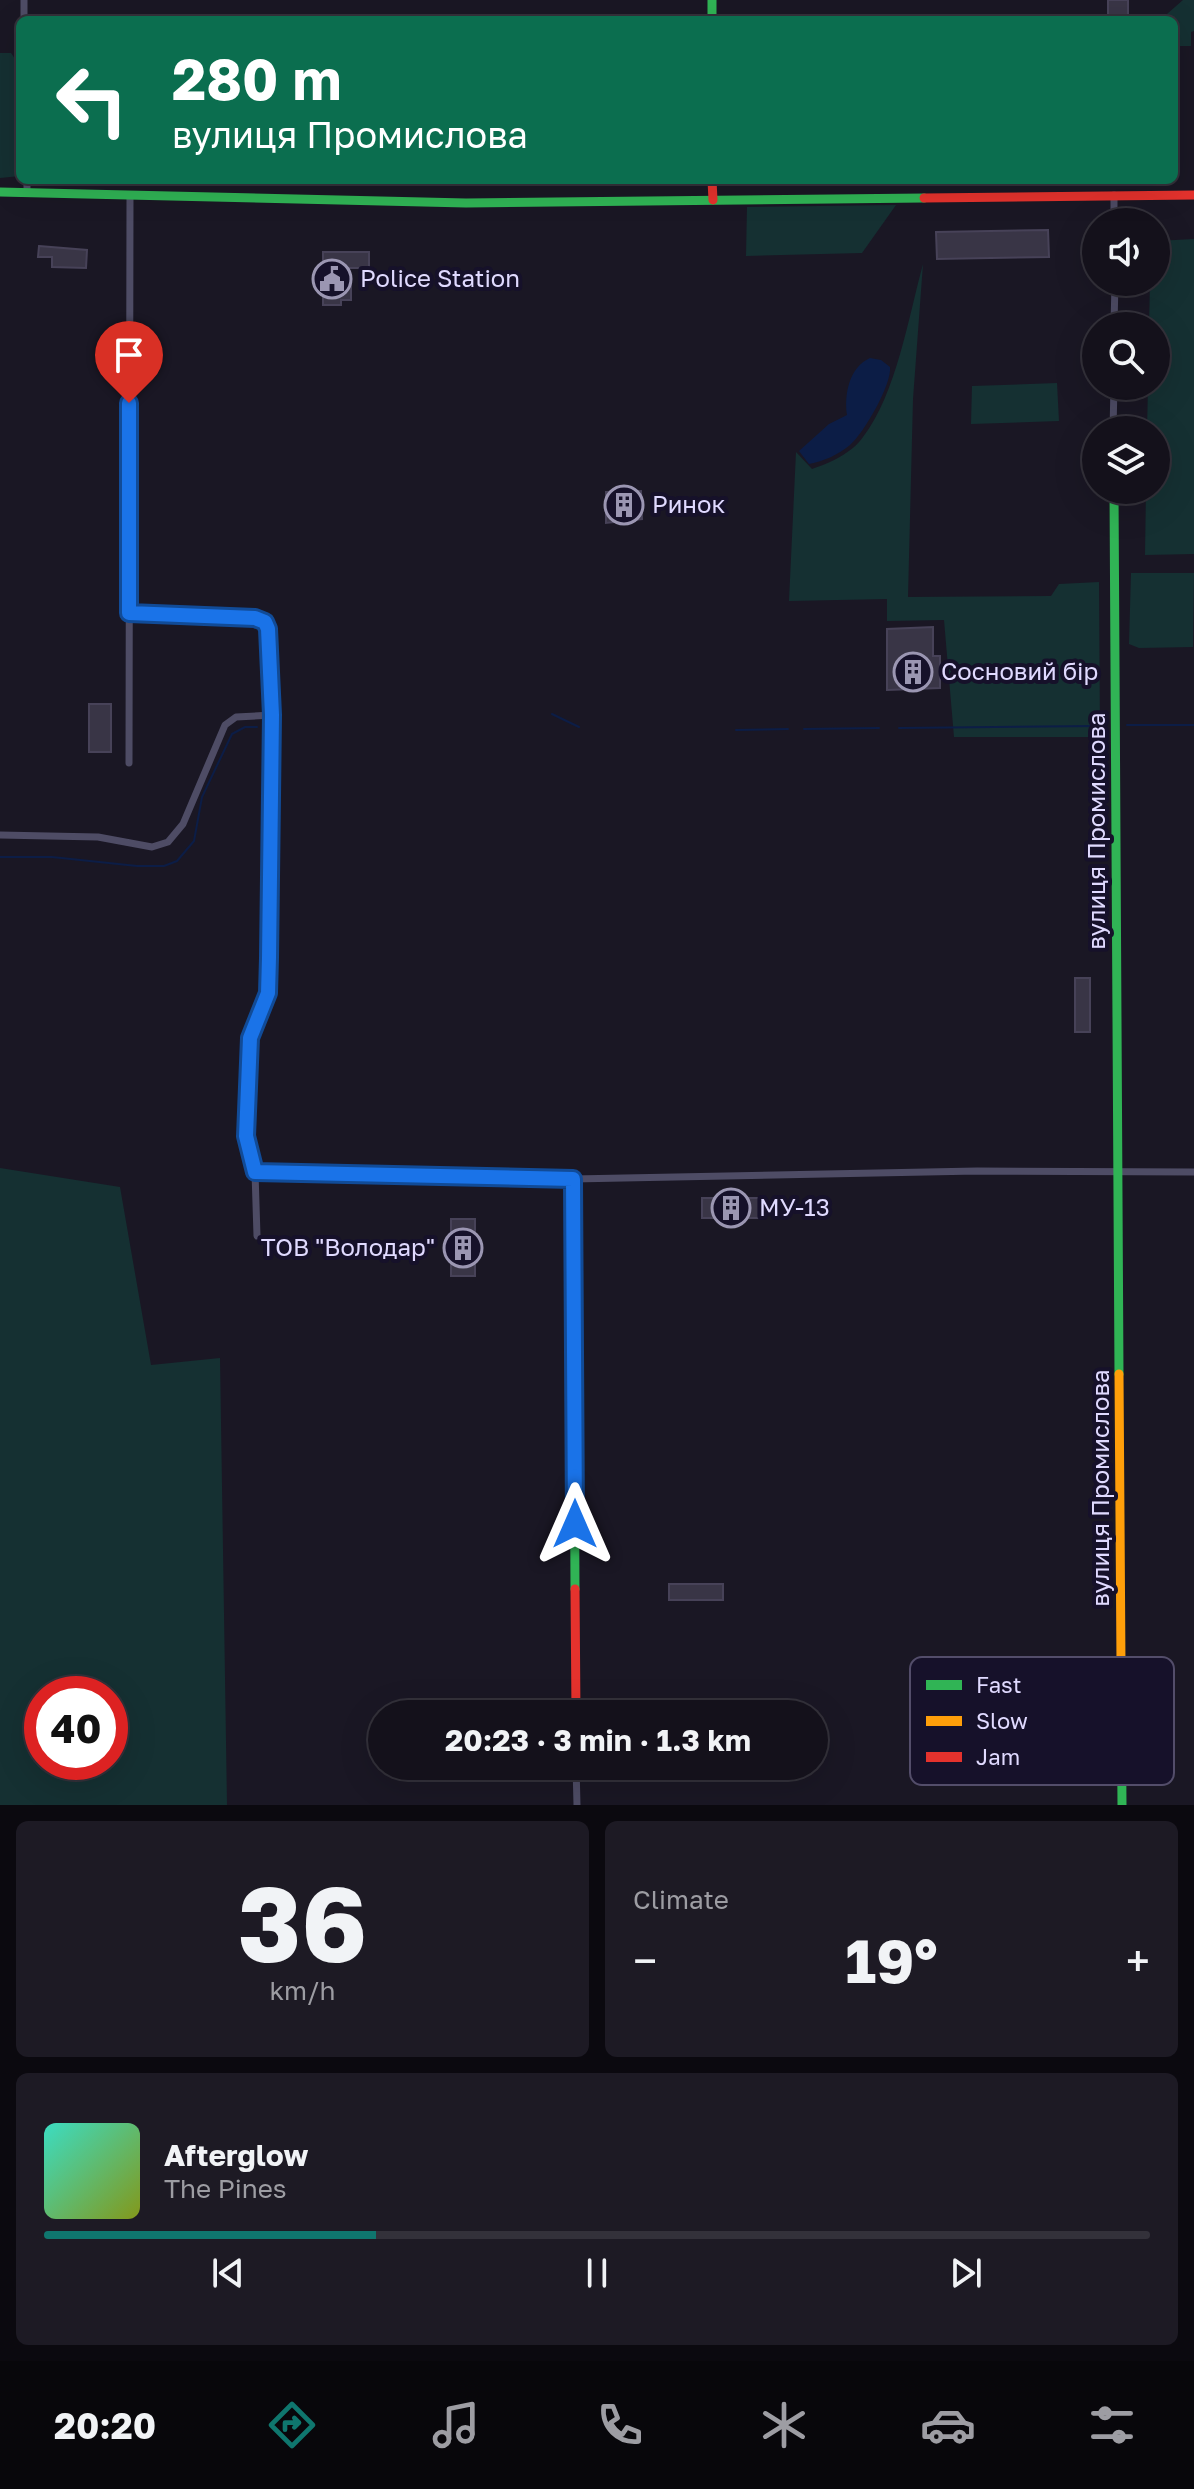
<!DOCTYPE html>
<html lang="en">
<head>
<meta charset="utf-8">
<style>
  body { margin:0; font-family:"Golos Text",sans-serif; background:#1d1a24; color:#f1f3f6; height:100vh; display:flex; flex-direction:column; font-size:30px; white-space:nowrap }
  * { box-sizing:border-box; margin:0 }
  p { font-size:26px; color:#9d9da3 }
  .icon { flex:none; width:44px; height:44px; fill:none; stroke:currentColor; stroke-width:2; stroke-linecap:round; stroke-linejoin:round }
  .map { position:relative; height:1805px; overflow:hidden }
  .drawer { display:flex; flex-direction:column; gap:16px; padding:16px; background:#0b090f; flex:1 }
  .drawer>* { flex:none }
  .hud { position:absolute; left:16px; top:16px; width:1162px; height:168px; border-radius:12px; box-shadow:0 8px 32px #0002,0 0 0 2px #33313a; background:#0b6e4f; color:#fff; overflow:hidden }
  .buttons { position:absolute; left:1082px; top:208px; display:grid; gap:16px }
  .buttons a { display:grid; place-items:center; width:88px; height:88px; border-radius:50%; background:#14111b; box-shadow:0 8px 32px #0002,0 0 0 2px #33313a; font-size:40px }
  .speed { position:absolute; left:24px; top:1676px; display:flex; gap:16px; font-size:40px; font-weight:700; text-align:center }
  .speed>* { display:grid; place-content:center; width:104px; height:104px; border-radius:50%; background:#14111b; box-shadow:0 8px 32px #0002,0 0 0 2px #33313a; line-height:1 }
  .speed .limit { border:12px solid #d22; background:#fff; color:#111 }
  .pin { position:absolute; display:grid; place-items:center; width:68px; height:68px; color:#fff; margin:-82px -34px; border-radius:50% 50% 50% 0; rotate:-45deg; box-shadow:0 0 8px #0007 }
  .pin .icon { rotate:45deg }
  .me { position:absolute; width:88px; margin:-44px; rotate:0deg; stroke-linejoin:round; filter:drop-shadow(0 0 6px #0008) }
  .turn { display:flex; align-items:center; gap:28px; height:168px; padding:0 24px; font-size:36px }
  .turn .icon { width:104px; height:104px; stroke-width:2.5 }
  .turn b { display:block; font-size:56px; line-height:68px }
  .big { font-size:60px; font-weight:700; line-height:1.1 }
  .drawer .tile { flex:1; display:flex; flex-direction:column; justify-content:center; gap:12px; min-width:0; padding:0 28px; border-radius:12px; background:#1d1a24 }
  .drawer .dial { align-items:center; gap:0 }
  .dial b { font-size:104px; line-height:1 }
  .song { display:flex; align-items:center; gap:24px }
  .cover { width:96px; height:96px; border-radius:12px; background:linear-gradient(135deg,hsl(170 70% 55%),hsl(70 70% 35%)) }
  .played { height:8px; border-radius:4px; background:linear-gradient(90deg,#0f766e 30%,#33313a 30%) }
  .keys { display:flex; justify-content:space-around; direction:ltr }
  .heat { display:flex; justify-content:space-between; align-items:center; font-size:44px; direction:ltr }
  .drawer .tiles { flex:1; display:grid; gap:16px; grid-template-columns:1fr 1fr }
  .tile:last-child { grid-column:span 2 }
  .trip { position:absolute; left:368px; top:1700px; width:460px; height:80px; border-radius:40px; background:#14111b; box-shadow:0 8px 32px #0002,0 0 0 2px #33313a; font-weight:700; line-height:80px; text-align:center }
  .tab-bar { display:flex; height:128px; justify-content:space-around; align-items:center; background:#08070b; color:#9d9da3 }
  .tab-bar .icon { width:56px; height:56px }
  .tab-bar .on { color:#0f766e }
  .tab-bar b { font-size:36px; color:#f1f3f6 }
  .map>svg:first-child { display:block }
  .green { fill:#153032; fill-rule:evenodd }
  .water { fill:#0c1d46 }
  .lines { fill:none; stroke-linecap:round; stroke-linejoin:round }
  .stream { stroke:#0c1d46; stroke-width:2 }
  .building { fill:#393546; stroke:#474258; stroke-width:2 }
  .street { stroke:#4e4c65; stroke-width:7 }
  .fast { stroke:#30b455; stroke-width:9 }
  .slow { stroke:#ff9f0a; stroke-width:9 }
  .jam { stroke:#e5322d; stroke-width:9 }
  .route-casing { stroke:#114b97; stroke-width:20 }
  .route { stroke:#1a73e8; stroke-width:14 }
  .labels { text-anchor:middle; stroke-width:8; stroke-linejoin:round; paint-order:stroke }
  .poi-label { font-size:24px; fill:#e0daff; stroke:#16112a; text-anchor:start }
  .street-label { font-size:24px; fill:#e0daff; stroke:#16112a }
  .key { fill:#16112a; stroke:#534d6a; stroke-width:2 }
  .key-label { font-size:22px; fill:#e0daff }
</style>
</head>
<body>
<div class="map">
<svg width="1194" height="1805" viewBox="0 0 1194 1805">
  <rect width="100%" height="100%" fill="#1a1724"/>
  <!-- green -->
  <g class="green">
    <polygon points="1183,0 1194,0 1194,31 1191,32 1191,46 1174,46 1174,20 1166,20 1167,14"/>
    <polygon points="0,53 11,53 20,66 20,176 0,178"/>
    <polygon points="896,205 862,253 746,256 747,207"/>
    <polygon points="1194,239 1194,554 1145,555 1146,490 1156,490 1156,430 1147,430 1148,386 1156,386 1156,326 1149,326 1150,282 1156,282 1156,241"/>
    <path d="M 923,264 L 913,399 L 908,597 L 1051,596 L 1059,584 L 1099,582 L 1100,737 L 954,737 L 944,620 L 887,621 L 887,599 L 789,601 L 796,452 L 812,469 C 830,463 852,453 863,437 C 896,395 909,315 923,264 Z"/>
    <polygon points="1057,383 1059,421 971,424 972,386"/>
    <polygon points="1131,573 1194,573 1193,647 1139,648 1129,644"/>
    <path d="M 0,1168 L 120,1187 L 151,1365 L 220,1358 L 227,1805 L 0,1805 ZM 42,1694 L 110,1694 L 110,1762 L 42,1762 Z"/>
  </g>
  <!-- water -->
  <path class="water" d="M 870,358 L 881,360 L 890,367 C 892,384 864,433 850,445 C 838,455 824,461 809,464 L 799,451 L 829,424 L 847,415 C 844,395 849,367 870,358 Z"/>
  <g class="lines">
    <!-- stream -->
    <g class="stream">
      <polyline points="552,714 579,727"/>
      <polyline points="1127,725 1194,725"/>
      <polyline points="899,728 1098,726"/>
      <polyline points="804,729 879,728"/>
      <polyline points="736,730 788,729"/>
      <polyline points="0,857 52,857 137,866 164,866 177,861 194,841 202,797 232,734 245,727 257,727"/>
    </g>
  </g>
  <!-- building -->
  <g class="building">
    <rect x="1108" y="0" width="20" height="20"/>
    <polygon points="1048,230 1049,257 937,259 936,232"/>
    <polygon points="39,246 87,250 86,268 52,267 52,257 38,257"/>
    <polygon points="323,252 369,252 369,268 341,268 341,282 351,282 351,300 341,300 341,305 323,305"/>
    <polygon points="641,491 642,519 606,523 606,492"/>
    <polygon points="933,627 933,656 940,656 940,688 887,690 887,629"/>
    <rect x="89" y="704" width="22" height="48"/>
    <rect x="1075" y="978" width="15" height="54"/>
    <rect x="702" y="1198" width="58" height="20"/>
    <rect x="451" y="1219" width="24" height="57"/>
    <rect x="669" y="1584" width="54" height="16"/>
  </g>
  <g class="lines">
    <!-- street -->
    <g class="street">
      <polyline points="24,0 24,20"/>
      <polyline points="27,180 27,193"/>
      <polyline points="1114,195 1114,222"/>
      <polyline points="1114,326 1115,282"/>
      <polyline points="1113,430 1114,386"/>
      <polyline points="129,613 255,618 265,622 268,629 272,715 269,958 268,993 250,1038 246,1136 255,1172 257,1236"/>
      <polyline points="129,763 130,196"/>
      <polyline points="0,835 98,837 152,847 168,842 183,824 225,725 236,717 272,715"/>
      <polyline points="573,1179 977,1171 1194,1172"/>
      <polyline points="576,1766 577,1805"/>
    </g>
    <!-- fast -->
    <g class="fast">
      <polyline points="712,0 712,20"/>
      <polyline points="0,192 466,203 924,198"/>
      <polyline points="1114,490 1119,1374"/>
      <polyline points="255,1172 573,1179 575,1589"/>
      <polyline points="1121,1664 1122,1805"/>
    </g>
    <!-- slow -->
    <polyline class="slow" points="1119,1374 1121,1664"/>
    <!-- jam -->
    <g class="jam">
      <polyline points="712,180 713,200"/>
      <polyline points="924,198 1194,195"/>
      <polyline points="575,1589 576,1714"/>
    </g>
  </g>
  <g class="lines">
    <defs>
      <polyline id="route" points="129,403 129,613 255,618 265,622 268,629 272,715 269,958 268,993 250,1038 246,1136 255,1172 573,1179 575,1524"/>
    </defs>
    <!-- route casing -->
    <use href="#route" class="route-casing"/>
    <!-- route -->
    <use href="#route" class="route"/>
  </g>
  <!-- icons -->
  <defs>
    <symbol id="civic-ring" viewBox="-11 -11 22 22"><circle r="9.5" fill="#16112a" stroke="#9b96b2" stroke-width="1.5"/><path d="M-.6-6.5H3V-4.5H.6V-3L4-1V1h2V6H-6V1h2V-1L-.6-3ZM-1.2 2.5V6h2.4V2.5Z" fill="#9b96b2"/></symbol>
    <symbol id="building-ring" viewBox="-11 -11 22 22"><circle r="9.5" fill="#16112a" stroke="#9b96b2" stroke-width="1.5"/><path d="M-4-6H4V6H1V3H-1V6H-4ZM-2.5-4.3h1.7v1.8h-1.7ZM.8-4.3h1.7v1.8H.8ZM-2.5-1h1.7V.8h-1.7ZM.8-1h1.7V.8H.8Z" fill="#9b96b2"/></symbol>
  </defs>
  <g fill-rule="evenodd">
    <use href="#civic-ring" x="310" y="257" width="44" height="44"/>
    <use href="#building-ring" x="602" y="483" width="44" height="44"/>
    <use href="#building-ring" x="891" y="650" width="44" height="44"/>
    <use href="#building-ring" x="709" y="1186" width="44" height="44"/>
    <use href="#building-ring" x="441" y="1226" width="44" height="44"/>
  </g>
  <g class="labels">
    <!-- poi labels -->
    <g class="poi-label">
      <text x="360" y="287">Police Station</text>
      <text x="652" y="513">Ринок</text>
      <text x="941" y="680">Сосновий бір</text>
      <text x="759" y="1216">МУ-13</text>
      <text x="435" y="1256" text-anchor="end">ТОВ "Володар"</text>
    </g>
    <!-- street labels -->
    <g class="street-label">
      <text transform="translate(1097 831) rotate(-90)" y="8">вулиця Промислова</text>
      <text transform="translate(1101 1488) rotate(-90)" y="8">вулиця Промислова</text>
    </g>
  </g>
  <!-- legend -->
  <rect x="910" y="1657" width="264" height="128" rx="12" class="key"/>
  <rect x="926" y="1680" width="36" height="10" fill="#30b455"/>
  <rect x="926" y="1716" width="36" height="10" fill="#ff9f0a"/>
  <rect x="926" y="1752" width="36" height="10" fill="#e5322d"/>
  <g class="key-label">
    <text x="976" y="1693">Fast</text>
    <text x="976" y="1729">Slow</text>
    <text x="976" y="1765">Jam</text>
  </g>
</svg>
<div class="buttons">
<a><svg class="icon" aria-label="sound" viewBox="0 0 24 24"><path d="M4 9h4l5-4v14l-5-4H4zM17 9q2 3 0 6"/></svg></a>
<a><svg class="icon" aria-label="search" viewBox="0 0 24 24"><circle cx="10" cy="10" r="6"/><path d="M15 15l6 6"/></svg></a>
<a><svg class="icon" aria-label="layers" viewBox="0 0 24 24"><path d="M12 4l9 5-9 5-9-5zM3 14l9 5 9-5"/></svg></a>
</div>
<div class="speed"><div class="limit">40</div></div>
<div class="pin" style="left:129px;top:403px;background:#d93025"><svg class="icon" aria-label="arrive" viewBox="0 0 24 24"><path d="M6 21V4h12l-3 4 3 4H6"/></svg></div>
<svg class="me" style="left:575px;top:1524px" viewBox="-20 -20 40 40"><path d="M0-17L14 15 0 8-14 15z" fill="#1a73e8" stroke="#fff" stroke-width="4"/></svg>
<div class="trip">20:23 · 3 min · 1.3 km</div>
<div class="hud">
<div class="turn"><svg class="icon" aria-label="left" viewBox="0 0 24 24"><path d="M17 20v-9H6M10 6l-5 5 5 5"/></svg><div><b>280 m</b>вулиця Промислова</div></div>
</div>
</div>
<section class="drawer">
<div class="tiles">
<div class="tile dial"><b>36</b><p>km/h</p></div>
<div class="tile"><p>Climate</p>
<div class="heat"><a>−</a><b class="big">19°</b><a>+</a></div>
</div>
<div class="tile">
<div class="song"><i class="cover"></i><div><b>Afterglow</b><p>The Pines</p></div></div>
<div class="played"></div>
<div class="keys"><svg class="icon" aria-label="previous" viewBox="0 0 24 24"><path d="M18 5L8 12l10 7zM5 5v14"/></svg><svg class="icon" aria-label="pause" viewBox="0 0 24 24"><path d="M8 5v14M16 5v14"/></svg><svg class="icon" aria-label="next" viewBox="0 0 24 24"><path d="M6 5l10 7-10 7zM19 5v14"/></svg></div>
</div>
</div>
</section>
<nav class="tab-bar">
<b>20:20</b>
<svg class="icon on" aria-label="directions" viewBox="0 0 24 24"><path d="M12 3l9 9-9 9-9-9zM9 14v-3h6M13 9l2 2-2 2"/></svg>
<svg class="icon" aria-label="music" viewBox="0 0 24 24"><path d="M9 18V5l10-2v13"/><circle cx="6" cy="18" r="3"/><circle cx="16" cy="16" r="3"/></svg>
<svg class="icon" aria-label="phone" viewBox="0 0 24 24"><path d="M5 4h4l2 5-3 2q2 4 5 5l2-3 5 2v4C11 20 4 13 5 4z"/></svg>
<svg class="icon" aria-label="climate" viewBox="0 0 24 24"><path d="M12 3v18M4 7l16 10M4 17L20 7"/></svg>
<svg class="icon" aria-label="car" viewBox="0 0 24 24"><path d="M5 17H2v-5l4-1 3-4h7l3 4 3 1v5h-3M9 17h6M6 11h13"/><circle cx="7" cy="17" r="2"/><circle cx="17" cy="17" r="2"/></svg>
<svg class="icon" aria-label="filters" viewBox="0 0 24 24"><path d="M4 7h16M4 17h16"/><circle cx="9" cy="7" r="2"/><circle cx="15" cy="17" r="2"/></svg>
</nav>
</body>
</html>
